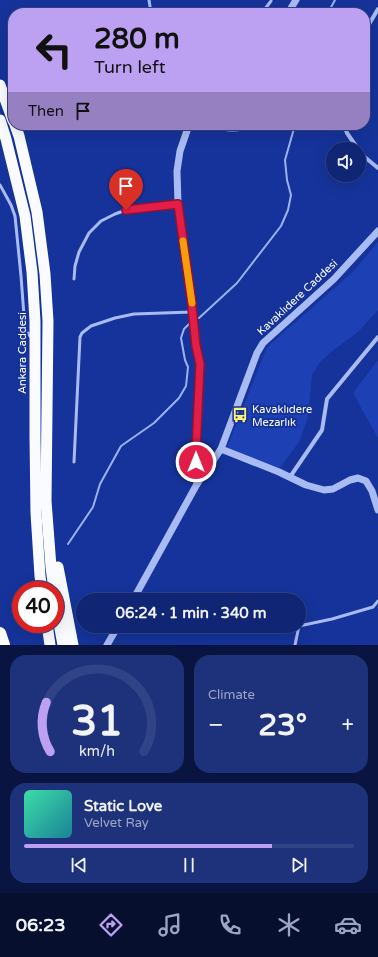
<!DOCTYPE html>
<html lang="en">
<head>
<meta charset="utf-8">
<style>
  body { margin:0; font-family:"Varela Round",sans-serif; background:#1e327c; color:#f1f3f6; height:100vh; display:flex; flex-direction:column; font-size:15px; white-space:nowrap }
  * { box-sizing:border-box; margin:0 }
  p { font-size:13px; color:#9ca5c5 }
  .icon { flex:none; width:22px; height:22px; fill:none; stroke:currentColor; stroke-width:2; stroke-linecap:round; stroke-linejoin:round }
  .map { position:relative; height:645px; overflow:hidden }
  .details { display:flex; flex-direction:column; gap:10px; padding:10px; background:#091540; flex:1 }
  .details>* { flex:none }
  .top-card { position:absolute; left:8px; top:8px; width:362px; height:122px; border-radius:16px; box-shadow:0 4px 16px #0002,0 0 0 1px #304386; background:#bca0f2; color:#111; overflow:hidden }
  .tools { position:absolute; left:326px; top:142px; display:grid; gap:8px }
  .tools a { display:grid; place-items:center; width:40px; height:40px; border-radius:50%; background:#102674; box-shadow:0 4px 16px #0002,0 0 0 1px #304386; font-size:20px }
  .speed { position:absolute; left:12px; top:581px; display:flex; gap:8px; font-size:20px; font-weight:700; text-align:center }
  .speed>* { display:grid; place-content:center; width:52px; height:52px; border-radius:50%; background:#102674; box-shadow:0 4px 16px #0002,0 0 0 1px #304386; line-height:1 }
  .speed .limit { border:6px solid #d22; background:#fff; color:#111 }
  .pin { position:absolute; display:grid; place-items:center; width:34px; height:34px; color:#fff; margin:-41px -17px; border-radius:50% 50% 50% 0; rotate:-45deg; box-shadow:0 0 4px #0007 }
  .pin .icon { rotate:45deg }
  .me { position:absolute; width:44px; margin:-22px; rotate:0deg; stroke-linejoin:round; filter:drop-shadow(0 0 3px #0008) }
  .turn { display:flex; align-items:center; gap:14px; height:84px; padding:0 20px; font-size:18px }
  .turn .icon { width:52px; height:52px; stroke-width:2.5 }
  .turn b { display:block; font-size:28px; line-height:34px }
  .then { display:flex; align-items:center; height:38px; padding:0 20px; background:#0003; gap:8px; font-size:15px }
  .big { font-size:30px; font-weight:800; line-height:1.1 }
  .details .card { flex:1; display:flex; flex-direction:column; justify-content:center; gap:6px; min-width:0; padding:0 14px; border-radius:16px; background:#1e327c }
  .details .dial { align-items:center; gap:0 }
  .dial svg { height:104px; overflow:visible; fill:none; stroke:#304386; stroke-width:7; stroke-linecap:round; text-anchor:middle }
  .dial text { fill:#f1f3f6; stroke:none }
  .song { display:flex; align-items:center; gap:12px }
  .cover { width:48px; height:48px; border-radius:6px; background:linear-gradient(135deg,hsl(160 70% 55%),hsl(190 70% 35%)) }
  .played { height:4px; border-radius:2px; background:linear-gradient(90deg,#bca0f2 75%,#304386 75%) }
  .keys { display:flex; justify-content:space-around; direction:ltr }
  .heat { display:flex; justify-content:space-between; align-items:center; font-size:22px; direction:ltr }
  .details .tiles { flex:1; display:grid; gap:10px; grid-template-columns:1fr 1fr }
  .card:last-child { grid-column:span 2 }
  .trip { position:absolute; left:76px; top:593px; width:230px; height:40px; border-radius:20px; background:#102674; box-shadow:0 4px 16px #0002,0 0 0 1px #304386; font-weight:800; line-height:40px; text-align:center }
  .dock { display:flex; height:64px; justify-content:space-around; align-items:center; background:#060f2e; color:#9ca5c5 }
  .dock .icon { width:28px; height:28px }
  .dock .current { color:#bca0f2 }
  .dock b { font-size:18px; color:#f1f3f6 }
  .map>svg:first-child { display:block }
  .green { fill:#1d41b4 }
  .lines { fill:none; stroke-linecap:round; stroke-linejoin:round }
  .stream { stroke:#9bb2f5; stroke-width:2 }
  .service { stroke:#a9bbf3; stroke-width:3 }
  .minor { stroke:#a9bbf3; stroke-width:4 }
  .tertiary { stroke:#a9bbf3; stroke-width:7 }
  .trunk { stroke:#fafbff; stroke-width:11 }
  .motorway { stroke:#fff; stroke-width:12 }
  .route-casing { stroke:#92132f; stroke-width:10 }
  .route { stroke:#e11d48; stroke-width:7 }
  .slow { stroke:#f59e0b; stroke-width:7 }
  .labels { text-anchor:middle; stroke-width:4; stroke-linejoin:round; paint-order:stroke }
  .street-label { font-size:11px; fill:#fff; stroke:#15339a }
  .poi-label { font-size:11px; fill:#fff; stroke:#15339a; text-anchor:start }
</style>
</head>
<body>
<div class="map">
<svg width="378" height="645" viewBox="0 0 378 645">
  <rect width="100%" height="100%" fill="#15339a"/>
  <!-- green -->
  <g class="green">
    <polygon points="378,242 378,310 359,331 331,352 320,362 312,375 308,417 299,442 279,469 226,450 267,347 353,272"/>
    <polygon points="378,360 378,438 353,393"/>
  </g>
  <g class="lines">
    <!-- stream -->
    <g class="stream">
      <polyline points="329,13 329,11 335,0"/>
      <polyline points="199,318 237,283 281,226 288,210 291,195 287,180 285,160 295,125"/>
      <polyline points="68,544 93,507 100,484 121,446 154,423 179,398 186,386 188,367 185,360 181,338 184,329 190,323"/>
      <polyline points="22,590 30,584"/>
    </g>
    <!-- service -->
    <g class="service">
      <polyline points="149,0 151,13"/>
      <polyline points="262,13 271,1 271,0"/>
      <polyline points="0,185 11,205 15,216 21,276 25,329 29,335 33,339"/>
      <polyline points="74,279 75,266 79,252 89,233 101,221 115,214 126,210 177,205"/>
      <polyline points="74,462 80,337 82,333 91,326 115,318 134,314 192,312"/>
      <polyline points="295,645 299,626 332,619 373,607 378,601"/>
    </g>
    <!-- minor -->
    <g class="minor">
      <polyline points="365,31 378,9"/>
      <path d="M 207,125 C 227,130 236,132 255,125"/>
      <polyline points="344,125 347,133 358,149"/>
      <polyline points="359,151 361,154 378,168"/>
      <polyline points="290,477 322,430 327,399 378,337"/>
    </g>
    <!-- tertiary -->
    <g class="tertiary">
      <polyline points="288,13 296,0"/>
      <polyline points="189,125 180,151 177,171 178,204 191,297 196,345 200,364 196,450 197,484"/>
      <polyline points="221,449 279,472 306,485 324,490 333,489 350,480 358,478 366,481 372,491 378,510"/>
      <polyline points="133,600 197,484 221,449 257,353 263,343 334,279 378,231"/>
      <polyline points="107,645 118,626"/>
    </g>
    <!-- trunk -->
    <g class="trunk">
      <polyline points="0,85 13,121"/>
      <polyline points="0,120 6,139 25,216 32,272 35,321 35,437 36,513 40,576 42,590"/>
      <polyline points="15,125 19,136 37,212 45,274 48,321 46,501 51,567 54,590"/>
      <polyline points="58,567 73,645"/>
      <polyline points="55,602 63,645"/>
      <polyline points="47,624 50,645"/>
    </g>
    <!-- motorway -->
    <polyline class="motorway" points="0,633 4,645"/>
  </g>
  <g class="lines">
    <defs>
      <polyline id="route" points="126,210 178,204 191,297 196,346 200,364 196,450 196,462"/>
    </defs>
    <!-- route casing -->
    <use href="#route" class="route-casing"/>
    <!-- route -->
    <use href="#route" class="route"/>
    <!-- slow -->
    <polyline class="slow" points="183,241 192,303"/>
  </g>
  <!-- icons -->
  <defs>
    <symbol id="bus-bare" viewBox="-9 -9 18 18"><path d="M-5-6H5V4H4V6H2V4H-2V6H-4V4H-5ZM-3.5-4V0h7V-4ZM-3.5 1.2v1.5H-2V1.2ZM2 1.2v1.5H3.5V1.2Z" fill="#fff36b" stroke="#15339a" stroke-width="2.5" paint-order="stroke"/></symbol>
  </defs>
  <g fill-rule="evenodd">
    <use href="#bus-bare" x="229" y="404" width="22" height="22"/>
  </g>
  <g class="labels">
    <!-- street labels -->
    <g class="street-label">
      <text transform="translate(297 297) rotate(-43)" y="4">Kavaklıdere Caddesi</text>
      <text transform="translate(22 353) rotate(-90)" y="4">Ankara Caddesi</text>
    </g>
    <!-- poi labels -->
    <g class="poi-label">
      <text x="252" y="413">Kavaklıdere<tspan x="252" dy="13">Mezarlık</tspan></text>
    </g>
  </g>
</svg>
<div class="tools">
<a><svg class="icon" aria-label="sound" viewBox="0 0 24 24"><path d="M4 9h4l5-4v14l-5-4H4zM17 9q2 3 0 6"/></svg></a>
</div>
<div class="speed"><div class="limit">40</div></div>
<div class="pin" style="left:126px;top:210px;background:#d93025"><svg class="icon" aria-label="arrive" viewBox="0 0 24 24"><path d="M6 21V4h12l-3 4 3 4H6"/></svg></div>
<svg class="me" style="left:196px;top:462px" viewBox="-20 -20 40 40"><circle r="17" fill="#e11d48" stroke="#fff" stroke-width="3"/><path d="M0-11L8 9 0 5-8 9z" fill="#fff"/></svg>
<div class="trip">06:24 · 1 min · 340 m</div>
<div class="top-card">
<div class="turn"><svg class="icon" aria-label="left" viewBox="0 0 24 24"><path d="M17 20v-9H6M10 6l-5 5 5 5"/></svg><div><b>280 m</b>Turn left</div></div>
<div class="then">Then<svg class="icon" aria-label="arrive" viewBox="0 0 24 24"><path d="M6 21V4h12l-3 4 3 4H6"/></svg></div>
</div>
</div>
<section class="details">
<div class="tiles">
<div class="card dial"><svg viewBox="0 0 100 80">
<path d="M14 69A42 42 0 1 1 86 69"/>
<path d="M14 69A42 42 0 0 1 11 31" stroke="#bca0f2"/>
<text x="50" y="56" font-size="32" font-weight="700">31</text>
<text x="50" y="72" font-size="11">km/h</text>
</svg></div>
<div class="card"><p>Climate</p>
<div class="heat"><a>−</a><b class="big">23°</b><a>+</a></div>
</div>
<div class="card">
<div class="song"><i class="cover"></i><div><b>Static Love</b><p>Velvet Ray</p></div></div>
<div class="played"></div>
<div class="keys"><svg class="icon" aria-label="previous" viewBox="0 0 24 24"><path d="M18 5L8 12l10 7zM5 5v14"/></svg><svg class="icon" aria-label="pause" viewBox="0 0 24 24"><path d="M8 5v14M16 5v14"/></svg><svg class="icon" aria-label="next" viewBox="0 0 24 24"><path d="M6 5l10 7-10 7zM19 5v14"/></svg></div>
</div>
</div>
</section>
<nav class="dock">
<b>06:23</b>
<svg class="icon current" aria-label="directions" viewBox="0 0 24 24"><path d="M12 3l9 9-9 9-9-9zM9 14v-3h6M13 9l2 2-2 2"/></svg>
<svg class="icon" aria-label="music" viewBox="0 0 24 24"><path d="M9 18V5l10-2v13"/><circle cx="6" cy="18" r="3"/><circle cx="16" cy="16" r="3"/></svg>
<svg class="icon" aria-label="phone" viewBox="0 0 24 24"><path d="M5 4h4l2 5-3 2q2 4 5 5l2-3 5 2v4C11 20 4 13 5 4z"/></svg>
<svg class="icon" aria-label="climate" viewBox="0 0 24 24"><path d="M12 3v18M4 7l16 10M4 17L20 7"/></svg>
<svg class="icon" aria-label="car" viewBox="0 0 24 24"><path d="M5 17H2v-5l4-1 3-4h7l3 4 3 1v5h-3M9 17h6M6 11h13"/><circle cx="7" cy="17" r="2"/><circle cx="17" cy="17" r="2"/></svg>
</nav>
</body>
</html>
